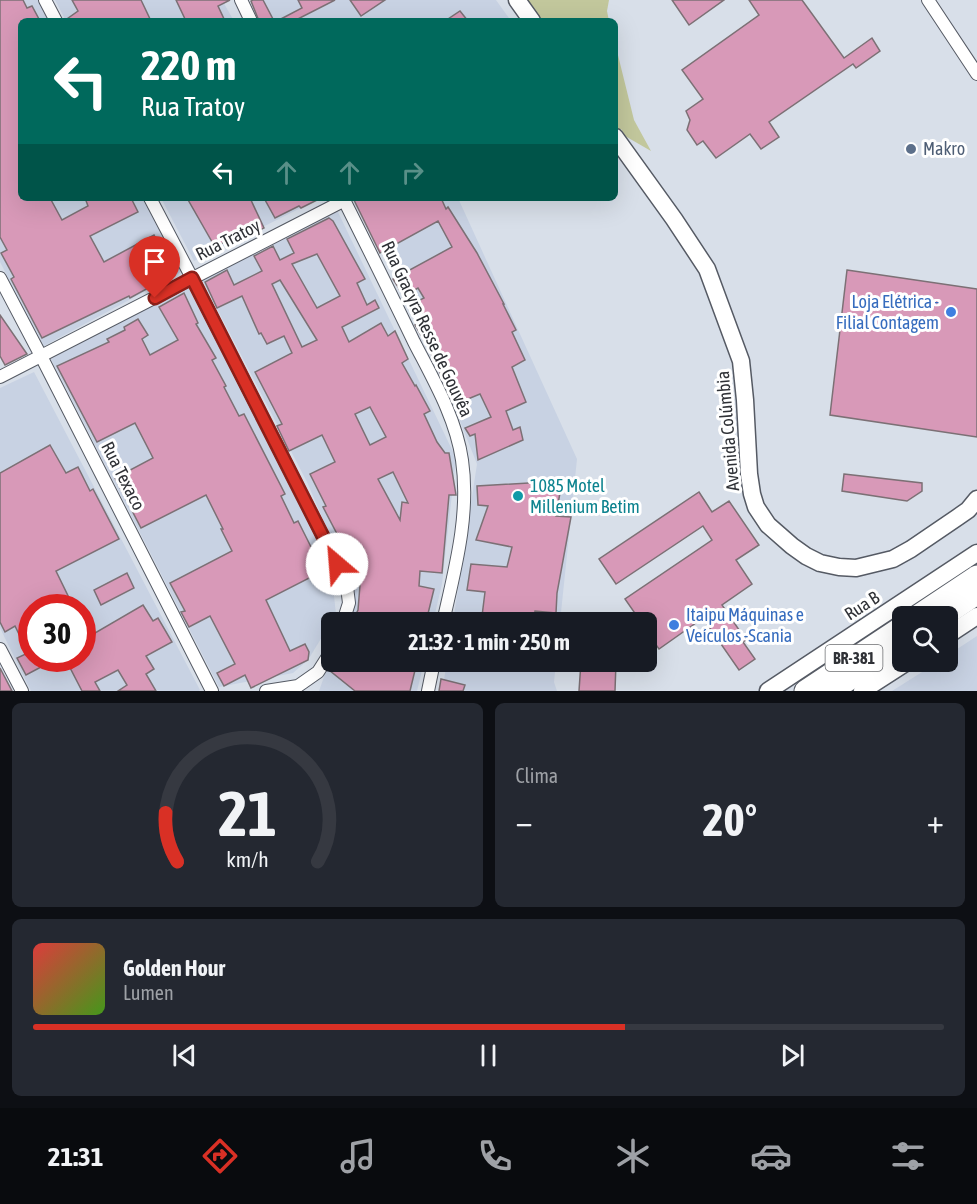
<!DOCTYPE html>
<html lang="pt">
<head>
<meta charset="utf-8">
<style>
  body { margin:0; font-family:"Asap Condensed",sans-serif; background:#242831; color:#f1f3f6; height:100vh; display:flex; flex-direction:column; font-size:22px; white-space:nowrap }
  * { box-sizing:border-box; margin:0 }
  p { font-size:20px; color:#9ea1a6 }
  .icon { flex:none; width:33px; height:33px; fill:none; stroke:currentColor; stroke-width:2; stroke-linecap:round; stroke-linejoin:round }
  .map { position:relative; height:691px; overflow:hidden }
  .panel { display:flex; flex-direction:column; gap:12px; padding:12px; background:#0d0f14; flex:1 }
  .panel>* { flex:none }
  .hud { position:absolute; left:18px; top:18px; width:600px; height:183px; border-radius:9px; box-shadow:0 6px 24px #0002; background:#00695c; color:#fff; overflow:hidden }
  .buttons { position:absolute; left:892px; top:606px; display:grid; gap:12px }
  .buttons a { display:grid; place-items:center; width:66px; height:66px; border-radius:9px; background:#171b24; box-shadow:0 6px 24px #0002; font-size:30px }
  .speed { position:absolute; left:18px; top:594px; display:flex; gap:12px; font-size:30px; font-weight:700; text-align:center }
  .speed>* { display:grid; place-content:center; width:78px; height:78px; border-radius:50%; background:#171b24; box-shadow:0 6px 24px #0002; line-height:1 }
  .speed .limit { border:9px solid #d22; background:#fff; color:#111 }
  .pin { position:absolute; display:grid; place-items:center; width:51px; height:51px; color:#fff; margin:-62px -26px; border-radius:50% 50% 50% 0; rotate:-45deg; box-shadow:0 0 6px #0007 }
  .pin .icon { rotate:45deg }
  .me { position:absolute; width:66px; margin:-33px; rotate:333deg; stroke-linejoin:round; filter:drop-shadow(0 0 4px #0008) }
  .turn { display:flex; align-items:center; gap:21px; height:126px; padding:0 24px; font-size:27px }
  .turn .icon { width:78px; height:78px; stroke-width:2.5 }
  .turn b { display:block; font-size:42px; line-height:51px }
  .lanes { display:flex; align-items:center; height:57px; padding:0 24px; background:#0003; justify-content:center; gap:30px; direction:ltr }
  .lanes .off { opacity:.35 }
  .big { font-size:45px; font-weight:700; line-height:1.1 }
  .panel .widget { flex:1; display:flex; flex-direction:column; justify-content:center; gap:9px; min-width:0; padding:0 21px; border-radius:9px; background:#242831 }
  .panel .dial { align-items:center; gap:0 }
  .dial svg { height:156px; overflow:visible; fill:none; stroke:#363941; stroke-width:7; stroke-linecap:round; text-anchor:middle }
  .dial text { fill:#f1f3f6; stroke:none }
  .song { display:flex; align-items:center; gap:18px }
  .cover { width:72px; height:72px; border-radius:9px; background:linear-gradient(135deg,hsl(0 70% 55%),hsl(100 70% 35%)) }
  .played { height:6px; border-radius:3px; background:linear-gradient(90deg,#d93025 65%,#363941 65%) }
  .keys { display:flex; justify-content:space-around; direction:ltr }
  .heat { display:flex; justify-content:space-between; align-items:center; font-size:33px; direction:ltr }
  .panel .tiles { flex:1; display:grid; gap:12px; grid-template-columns:1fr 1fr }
  .widget:last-child { grid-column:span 2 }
  .trip { position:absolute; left:321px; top:612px; width:336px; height:60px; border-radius:9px; background:#171b24; box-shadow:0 6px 24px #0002; font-weight:700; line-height:60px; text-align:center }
  .tab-bar { display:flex; height:96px; justify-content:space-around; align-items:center; background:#090b0e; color:#9ea1a6 }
  .tab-bar .icon { width:42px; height:42px }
  .tab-bar .on { color:#d93025 }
  .tab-bar b { font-size:27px; color:#f1f3f6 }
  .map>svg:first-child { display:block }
  .built { fill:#c8d2e3; fill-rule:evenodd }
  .green { fill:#c2c79c }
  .building { fill:#d899b8; stroke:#7c7075; stroke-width:1.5; fill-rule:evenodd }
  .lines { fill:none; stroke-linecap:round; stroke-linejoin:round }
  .street-casing { stroke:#555a64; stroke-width:14 }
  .secondary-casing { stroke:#555a64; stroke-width:19 }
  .highway-casing { stroke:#555a64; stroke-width:23 }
  .street { stroke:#fff; stroke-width:12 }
  .secondary { stroke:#fff; stroke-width:16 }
  .highway { stroke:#fff; stroke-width:21 }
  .route-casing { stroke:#8d1f18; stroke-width:15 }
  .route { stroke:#d93025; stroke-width:10 }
  .service-dot { fill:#5c6f8a; stroke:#fff; stroke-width:2 }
  .shop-dot { fill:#3f7fe0; stroke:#fff; stroke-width:2 }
  .culture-dot { fill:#0f9aa8; stroke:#fff; stroke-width:2 }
  .labels { text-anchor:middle; stroke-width:6; stroke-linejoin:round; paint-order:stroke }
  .shield { fill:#fff; stroke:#6d6f72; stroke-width:1.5 }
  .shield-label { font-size:16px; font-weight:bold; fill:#2f3136 }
  .service-label { font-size:18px; fill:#4e5e75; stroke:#fff; text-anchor:start }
  .street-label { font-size:18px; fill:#2f3136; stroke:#fff }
  .shop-label { font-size:18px; fill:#366cbe; stroke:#fff; text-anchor:end }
  .culture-label { font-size:18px; fill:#0d838f; stroke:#fff; text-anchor:start }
</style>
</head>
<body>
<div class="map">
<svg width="977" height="691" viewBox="0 0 977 691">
  <rect width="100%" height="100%" fill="#d8dfe9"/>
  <!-- built -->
  <g class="built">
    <polygon points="0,0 38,0 49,21 21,21 21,198 142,198 181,272 44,346 0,262"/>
    <polygon points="55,0 222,0 234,21 66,21"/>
    <polygon points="255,0 496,0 511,21 266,21"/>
    <polygon points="161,198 321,198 194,261"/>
    <polygon points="362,198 458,198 577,459 560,622 453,622 477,464 397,262"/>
    <polygon points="337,210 456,458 442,584 433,622 344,622 355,594 350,575 334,545 307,482 201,278"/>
    <polygon points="187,285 331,568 336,614 308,660 293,673 219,687 51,359"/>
    <path d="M 34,372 L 200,690 L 199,691 L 31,691 L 0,628 L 0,388 ZM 32,608 L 82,608 L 82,658 L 32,658 Z"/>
    <polygon points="977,636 977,691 892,691 938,662 948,662 948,655"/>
    <polygon points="331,657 332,662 424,662 417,691 319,691"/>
    <polygon points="447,662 556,662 554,682 557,691 442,691"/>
  </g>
  <!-- green -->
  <g class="green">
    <polygon points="517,0 609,0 607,11 609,21 530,21"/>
    <polygon points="615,43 634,120 651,151 625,136 621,129 615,133"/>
  </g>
  <!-- building -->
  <g class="building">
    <polygon points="0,0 23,0 27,8 32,6 40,21 21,21 21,198 50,198 62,220 88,206 85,198 131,198 138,212 90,236 104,262 154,235 174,274 130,298 129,296 42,338 11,279 14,277 1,253 7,250 0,237"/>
    <polygon points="72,0 141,0 151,21 64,21 78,11"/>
    <polygon points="176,0 230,0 218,6 225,21 186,21"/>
    <polygon points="253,0 263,0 274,21 259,21 251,1"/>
    <polygon points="298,0 335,0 294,21 277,21 302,8"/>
    <polygon points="350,0 385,0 361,16"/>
    <polygon points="672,0 724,0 689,25"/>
    <polygon points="749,0 802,0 844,58 872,38 880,51 856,68 853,64 769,122 779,137 761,149 750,134 716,158 703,141 697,145 687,130 690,120 686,111 703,99 682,70 759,15"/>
    <polygon points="460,11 468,21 445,21"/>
    <polygon points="187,198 250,198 264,228 254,233 252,227 215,247"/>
    <polygon points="264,198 321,198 301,208 299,206 275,218"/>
    <polygon points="353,198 441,198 446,209 448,207 477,253 504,304 503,304 516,330 512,332 525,360 512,367 526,402 506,411 513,430 520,427 523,440 478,460 475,434 470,436 465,428 491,417 480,394 463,401 460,394 452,398 427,345 415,325 425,319 416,302 424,298 418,288 411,292 408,286 400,290 393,279 452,247 438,221 380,253"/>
    <path d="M 329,218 L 333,221 L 365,279 L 357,283 L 367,305 L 375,300 L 379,308 L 342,327 L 349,342 L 381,323 L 388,336 L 395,331 L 408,359 L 402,363 L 415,386 L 416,385 L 430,411 L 424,414 L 437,442 L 445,453 L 449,453 L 456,495 L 449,495 L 442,573 L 420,571 L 419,586 L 434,589 L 426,622 L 352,622 L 358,610 L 363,548 L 348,555 L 323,507 L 326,506 L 310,474 L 335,462 L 322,435 L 289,451 L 277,426 L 282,424 L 255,372 L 292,353 L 284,336 L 267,344 L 261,333 L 259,334 L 242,296 L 217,308 L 205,282 L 227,270 L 234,285 L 262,271 L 254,256 L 273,246 L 280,260 L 294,253 L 287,239 ZM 317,254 L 340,296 L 317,308 L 292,264 ZM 280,280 L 317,340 L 302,347 L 272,284 ZM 370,407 L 386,437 L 370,445 L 355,414 ZM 393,472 L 408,503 L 402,502 L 400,520 L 378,479 Z"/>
    <polygon points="847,270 977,289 977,437 830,415"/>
    <polygon points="184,293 198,323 196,324 216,358 212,360 226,386 224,387 239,416 244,414 285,494 281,496 294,523 298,521 323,571 266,600 290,651 305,644 309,652 308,660 251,688 245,675 224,686 217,673 235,664 210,616 189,627 181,612 185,611 170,583 232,551 221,529 223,529 206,495 141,528 115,478 153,458 135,423 97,442 57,366 109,342 107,339 125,330 124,327 138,319 148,335 142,339 150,355 178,340 159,307"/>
    <polygon points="0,315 27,354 5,365 0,356"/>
    <polygon points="50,445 66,473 78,467 90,491 93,489 119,539 56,571 74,608 32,608 32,658 58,658 26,675 17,658 28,653 15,626 5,632 0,622 0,473"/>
    <polygon points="844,474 922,483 922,491 907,501 842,491"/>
    <polygon points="562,481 556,516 571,517 557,593 556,613 535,611 533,622 469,622 471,613 482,616 485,592 467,590 471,564 507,567 512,547 476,540 488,506 478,505 477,486"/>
    <polygon points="699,492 712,512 729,501 759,545 736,560 752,584 722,605 746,640 743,642 755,659 739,670 703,618 659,649 646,631 646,622 641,622 625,599 712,540 703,526 616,584 599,559"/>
    <polygon points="127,573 134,588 101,605 94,590"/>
    <polygon points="143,605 153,621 158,618 172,642 146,656 154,669 146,674 156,691 118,691 127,685 118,670 95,682 100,691 82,691 65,658 82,658 82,622 90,636"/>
    <polygon points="334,662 417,662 410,691 355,691 329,670"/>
    <polygon points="581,662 616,662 615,691 579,691"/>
    <polygon points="0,668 12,691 0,691"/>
    <polygon points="441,679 465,685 463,691 439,691"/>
  </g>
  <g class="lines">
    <defs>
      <g id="street">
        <polyline points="45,0 56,21"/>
        <polyline points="241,0 251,21"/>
        <polyline points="928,0 977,74"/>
        <polyline points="150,198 192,278 337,564 347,587 349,603 343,622"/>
        <path d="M 343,198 C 367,246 391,294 414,342 C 433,379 456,418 462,460 C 470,515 455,569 443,622"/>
        <polyline points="0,278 41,356 212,691"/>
        <polyline points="0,377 345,200"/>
        <polyline points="0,649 22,691"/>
        <polyline points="266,691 298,686 318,672 332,650"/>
        <polyline points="428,691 434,662"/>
      </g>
      <g id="secondary">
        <polyline points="517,0 532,21"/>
        <polyline points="615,137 674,219 707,269 741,361 745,400 749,474 752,494 756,507 768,525 792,546 806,556 820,563 839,567 856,568 893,559 911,549 958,517 968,510 977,499"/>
        <polyline points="948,635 977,616"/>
        <polyline points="768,691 977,553"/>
        <polyline points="862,691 907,662"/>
      </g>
      <g id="highway">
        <polyline points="917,616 977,576"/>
        <polyline points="944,616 977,594"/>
        <polyline points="805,691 903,626"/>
        <polyline points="832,691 903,644"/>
      </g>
    </defs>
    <!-- street casing -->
    <use href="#street" class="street-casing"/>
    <!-- secondary casing -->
    <use href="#secondary" class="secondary-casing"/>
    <!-- highway casing -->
    <use href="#highway" class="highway-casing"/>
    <!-- street -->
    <use href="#street" class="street"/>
    <!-- secondary -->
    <use href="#secondary" class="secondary"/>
    <!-- highway -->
    <use href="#highway" class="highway"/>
  </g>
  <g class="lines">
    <defs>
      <polyline id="route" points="155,298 192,278 337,564"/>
    </defs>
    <!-- route casing -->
    <use href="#route" class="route-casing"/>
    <!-- route -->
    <use href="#route" class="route"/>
  </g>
  <!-- markers -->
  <circle class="service-dot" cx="911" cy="149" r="6"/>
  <g class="shop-dot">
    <circle cx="951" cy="312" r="6"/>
    <circle cx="674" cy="625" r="6"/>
  </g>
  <circle class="culture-dot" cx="518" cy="496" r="6"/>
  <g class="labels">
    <!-- shield labels -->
    <rect class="shield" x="825.5" y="645" width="57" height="26" rx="4.5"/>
    <g class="shield-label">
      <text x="854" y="664">BR-381</text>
    </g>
    <!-- service labels -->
    <g class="service-label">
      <text x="923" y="155">Makro</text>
    </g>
    <!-- street labels -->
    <g class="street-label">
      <text transform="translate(228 240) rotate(-27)" y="6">Rua Tratoy</text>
      <text transform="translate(427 329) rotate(65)" y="6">Rua Gracyra Resse de Gouvêa</text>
      <text transform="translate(728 431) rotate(-95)" y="6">Avenida Colúmbia</text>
      <text transform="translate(123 476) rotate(63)" y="6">Rua Texaco</text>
      <text transform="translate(862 606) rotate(-33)" y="6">Rua B</text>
    </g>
    <!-- shop labels -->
    <g class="shop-label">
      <text x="939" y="308">Loja Elétrica -<tspan x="939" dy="21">Filial Contagem</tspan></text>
      <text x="686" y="621" text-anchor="start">Itaipu Máquinas e<tspan x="686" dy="21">Veículos -Scania</tspan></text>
    </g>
    <!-- culture labels -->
    <g class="culture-label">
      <text x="530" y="492">1085 Motel<tspan x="530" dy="21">Millenium Betim</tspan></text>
    </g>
  </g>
</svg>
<div class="buttons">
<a><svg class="icon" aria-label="search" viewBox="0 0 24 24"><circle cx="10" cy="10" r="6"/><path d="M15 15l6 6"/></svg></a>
</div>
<div class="speed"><div class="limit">30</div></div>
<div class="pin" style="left:155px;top:298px;background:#d93025"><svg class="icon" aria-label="arrive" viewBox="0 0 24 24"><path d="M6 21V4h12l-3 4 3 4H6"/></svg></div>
<svg class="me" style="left:337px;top:564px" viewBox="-20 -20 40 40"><circle r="19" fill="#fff"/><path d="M0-13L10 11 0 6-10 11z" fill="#d93025"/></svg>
<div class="trip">21:32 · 1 min · 250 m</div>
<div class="hud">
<div class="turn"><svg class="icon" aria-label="left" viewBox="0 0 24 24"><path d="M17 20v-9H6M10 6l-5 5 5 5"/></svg><div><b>220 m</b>Rua Tratoy</div></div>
<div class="lanes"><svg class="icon" aria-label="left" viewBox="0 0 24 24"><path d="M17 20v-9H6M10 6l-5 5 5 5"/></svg><svg class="icon off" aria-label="ahead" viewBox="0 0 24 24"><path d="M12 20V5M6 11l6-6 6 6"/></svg><svg class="icon off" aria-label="ahead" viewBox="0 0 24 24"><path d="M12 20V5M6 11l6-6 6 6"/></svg><svg class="icon off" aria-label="right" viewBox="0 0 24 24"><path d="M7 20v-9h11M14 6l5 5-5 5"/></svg></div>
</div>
</div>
<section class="panel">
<div class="tiles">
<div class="widget dial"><svg viewBox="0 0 100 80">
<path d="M14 69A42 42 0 1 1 86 69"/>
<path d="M14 69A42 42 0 0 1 8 44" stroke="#d93025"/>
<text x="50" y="56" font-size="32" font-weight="700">21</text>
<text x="50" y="72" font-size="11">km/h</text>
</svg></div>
<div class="widget"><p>Clima</p>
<div class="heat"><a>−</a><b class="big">20°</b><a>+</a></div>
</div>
<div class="widget">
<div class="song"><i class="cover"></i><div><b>Golden Hour</b><p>Lumen</p></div></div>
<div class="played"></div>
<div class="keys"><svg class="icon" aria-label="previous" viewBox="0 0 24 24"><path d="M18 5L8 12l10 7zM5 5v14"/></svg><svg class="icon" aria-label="pause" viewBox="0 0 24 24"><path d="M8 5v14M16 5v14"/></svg><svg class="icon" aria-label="next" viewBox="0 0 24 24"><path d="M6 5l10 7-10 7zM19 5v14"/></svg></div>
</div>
</div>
</section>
<nav class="tab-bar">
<b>21:31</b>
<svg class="icon on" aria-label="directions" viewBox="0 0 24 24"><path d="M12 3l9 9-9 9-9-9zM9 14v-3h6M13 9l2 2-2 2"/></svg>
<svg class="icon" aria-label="music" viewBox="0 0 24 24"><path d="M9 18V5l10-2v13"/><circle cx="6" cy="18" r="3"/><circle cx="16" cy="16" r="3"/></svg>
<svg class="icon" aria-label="phone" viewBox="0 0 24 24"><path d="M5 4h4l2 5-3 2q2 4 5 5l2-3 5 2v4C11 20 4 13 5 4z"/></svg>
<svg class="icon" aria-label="climate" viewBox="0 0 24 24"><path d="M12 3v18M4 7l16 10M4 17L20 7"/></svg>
<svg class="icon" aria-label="car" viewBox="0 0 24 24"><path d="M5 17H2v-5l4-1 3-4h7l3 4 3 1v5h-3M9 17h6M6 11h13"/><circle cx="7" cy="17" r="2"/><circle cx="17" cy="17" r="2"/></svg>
<svg class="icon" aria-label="filters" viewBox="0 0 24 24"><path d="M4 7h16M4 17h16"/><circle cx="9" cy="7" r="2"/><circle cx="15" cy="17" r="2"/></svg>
</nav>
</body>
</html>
